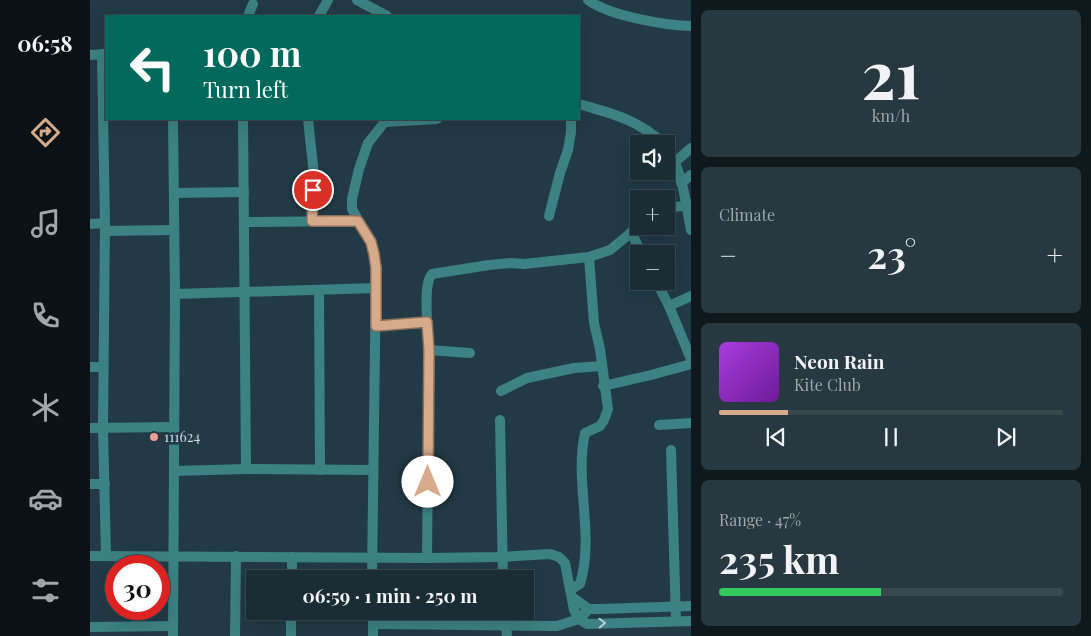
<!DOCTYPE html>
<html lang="en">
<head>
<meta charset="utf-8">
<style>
  body { margin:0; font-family:"Playfair Display",serif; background:#273840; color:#f1f3f6; height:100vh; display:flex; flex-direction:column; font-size:19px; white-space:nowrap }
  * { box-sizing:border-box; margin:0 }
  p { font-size:16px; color:#9fa7ac }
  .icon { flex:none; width:28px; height:28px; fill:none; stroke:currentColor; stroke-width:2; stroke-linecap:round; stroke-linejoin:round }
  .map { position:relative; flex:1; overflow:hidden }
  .sheet { display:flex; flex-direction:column; gap:10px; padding:10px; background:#0e181d; width:400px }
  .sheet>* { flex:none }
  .banner { position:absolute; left:15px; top:15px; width:475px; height:105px; border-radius:0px; box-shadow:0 5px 20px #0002,0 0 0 1px #38484f; background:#00695c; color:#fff; overflow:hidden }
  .buttons { position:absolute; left:540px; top:135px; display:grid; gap:10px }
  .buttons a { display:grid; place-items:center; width:45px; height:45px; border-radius:0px; background:#1a2c34; box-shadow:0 5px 20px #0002,0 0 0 1px #38484f; font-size:25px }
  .speed { position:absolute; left:15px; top:555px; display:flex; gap:10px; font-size:25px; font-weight:700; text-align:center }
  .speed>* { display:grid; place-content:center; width:65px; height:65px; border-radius:50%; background:#1a2c34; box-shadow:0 5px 20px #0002,0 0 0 1px #38484f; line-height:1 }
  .speed .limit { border:8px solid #d22; background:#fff; color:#111 }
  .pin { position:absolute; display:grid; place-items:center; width:42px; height:42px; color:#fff; margin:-21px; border:2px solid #fff; border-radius:50%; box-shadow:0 1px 5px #0007 }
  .me { position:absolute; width:55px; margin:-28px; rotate:0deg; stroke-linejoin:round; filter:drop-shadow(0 0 4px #0008) }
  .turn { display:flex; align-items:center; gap:18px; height:105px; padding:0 15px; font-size:22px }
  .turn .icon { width:65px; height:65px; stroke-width:2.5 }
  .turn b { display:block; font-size:35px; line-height:42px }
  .big { font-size:38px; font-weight:700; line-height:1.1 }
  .sheet .card { flex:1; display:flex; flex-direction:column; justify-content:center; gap:8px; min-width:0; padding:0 18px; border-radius:8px; background:#273840 }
  .sheet .dial { align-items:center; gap:0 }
  .dial b { font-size:65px; line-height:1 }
  .song { display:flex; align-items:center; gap:15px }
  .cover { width:60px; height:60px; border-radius:8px; background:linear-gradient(135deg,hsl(280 70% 55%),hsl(280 70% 35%)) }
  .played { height:5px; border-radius:2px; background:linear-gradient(90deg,#d6ab8b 20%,#38484f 20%) }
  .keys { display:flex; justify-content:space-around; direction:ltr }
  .heat { display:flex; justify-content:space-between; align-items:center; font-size:28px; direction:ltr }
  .charge { height:8px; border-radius:4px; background:linear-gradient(90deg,#34c759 47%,#38484f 0) }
  .trip { position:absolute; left:156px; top:570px; width:288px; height:50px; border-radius:0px; background:#1a2c34; box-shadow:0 5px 20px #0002,0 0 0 1px #38484f; font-weight:700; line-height:50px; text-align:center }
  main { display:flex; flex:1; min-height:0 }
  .menu { display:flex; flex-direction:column; width:90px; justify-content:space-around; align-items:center; background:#0a1215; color:#9fa7ac }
  .menu .icon { width:35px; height:35px }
  .menu .current { color:#d6ab8b }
  .menu b { font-size:22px; color:#f1f3f6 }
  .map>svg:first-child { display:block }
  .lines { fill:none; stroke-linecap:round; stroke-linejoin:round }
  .minor { stroke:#3c8183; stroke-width:10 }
  .oneway { stroke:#b6ccd3 }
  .route-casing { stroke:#8b6f5a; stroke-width:12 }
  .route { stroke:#d6ab8b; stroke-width:9 }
  .poi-dot { fill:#f59c93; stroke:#223a46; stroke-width:2 }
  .labels { text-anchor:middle; stroke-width:5; stroke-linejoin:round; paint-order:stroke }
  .poi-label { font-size:14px; fill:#cbd9e1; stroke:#223a46; text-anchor:start }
</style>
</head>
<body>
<main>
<nav class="menu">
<b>06:58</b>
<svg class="icon current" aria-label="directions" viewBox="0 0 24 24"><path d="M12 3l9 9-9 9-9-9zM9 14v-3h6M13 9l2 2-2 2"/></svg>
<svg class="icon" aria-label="music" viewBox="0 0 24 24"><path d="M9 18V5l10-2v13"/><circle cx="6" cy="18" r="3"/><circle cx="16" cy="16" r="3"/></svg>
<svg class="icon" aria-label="phone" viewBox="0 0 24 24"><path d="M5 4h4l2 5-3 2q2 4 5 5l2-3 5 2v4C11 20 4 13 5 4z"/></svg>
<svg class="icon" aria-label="climate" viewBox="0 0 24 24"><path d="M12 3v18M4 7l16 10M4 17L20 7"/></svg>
<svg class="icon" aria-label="car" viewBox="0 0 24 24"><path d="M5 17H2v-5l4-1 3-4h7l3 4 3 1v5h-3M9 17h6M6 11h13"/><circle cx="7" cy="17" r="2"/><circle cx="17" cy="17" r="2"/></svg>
<svg class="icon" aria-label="filters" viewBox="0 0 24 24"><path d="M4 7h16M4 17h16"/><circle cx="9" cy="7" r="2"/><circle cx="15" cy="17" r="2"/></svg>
</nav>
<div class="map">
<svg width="601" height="636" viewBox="0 0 601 636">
  <rect width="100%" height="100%" fill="#223a46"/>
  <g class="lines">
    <!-- minor -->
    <g class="minor">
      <polyline points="267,0 297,16"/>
      <path d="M 498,0 C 520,16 573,25 601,26"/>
      <polyline points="158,16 163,4"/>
      <polyline points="229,16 238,0"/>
      <polyline points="12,54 15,223 13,428 16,556"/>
      <polyline points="0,55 16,54"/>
      <path d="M 489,104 C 523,114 547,119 574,144"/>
      <polyline points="83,119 85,294 83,636"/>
      <polyline points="153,119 156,469"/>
      <polyline points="218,119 224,175 222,221"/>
      <polyline points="295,122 347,119"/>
      <path d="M 576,147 C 592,167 596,205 601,230"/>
      <polyline points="585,162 601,148"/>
      <polyline points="591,183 601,175"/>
      <polyline points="84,193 154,192"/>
      <path d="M 576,209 C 585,205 593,208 601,204"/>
      <polyline points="459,216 470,173 478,150 481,132 481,119"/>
      <polyline points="154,222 268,221"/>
      <polyline points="0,224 15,223"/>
      <polyline points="15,231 84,230"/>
      <polyline points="541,232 552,254"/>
      <polyline points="566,281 579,306 601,359"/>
      <polyline points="229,291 230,470"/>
      <polyline points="85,294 286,288"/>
      <polyline points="579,306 601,296"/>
      <path d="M 337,322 C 337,310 334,283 342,274 L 399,265 L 421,263 L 434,264 L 499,257 L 520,250 L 549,226"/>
      <polyline points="286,326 337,322 339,350 337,558"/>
      <polyline points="339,350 380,353"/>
      <polyline points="0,367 13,367"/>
      <polyline points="513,386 561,375 601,364"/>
      <polyline points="411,391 437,378 484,368 512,366"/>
      <polyline points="410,420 413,579"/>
      <polyline points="569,425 601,423"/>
      <polyline points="0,428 83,427"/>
      <polyline points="581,450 586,621"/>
      <polyline points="84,471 156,469 283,470"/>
      <polyline points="0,484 15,484"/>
      <polyline points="0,556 337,558 411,557 460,554 469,557 475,563 484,610 489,619 497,624 601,621"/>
      <polyline points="202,579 202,557"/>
      <polyline points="282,579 286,268 281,243 262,209 262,199 269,169 278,143 297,119"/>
      <path d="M 480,590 L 490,584 C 505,535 484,482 495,433 L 510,426 L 514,420 L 518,409 L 510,349 L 504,323 L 499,257"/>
      <polyline points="482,597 499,609 510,609 601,606"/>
      <polyline points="283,611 283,636"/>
      <polyline points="415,611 417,636"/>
      <polyline points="283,624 467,626 489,619 499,609"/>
      <polyline points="0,627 83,626"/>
      <polyline points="145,636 146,556"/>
      <polyline points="201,636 201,611"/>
    </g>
  </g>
  <!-- one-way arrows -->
  <defs><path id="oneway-chevron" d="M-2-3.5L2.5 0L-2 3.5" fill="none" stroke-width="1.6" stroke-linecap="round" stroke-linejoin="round" transform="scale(1.25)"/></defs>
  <use class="oneway" href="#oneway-chevron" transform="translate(512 623) rotate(-2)"/>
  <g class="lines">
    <defs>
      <polyline id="route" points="223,190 222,221 268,221 281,242 284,254 286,268 286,326 337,322 339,350 338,482"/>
    </defs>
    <!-- route casing -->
    <use href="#route" class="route-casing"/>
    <!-- route -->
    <use href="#route" class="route"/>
  </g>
  <!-- markers -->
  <circle class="poi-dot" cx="64" cy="437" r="5"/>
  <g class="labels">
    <!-- poi labels -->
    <g class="poi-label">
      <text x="74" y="442">111624</text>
    </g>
  </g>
</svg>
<div class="buttons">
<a><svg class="icon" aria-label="sound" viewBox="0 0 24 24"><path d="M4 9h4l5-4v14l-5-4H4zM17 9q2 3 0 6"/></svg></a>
<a>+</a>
<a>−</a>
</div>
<div class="speed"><div class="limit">30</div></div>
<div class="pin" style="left:223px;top:190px;background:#d93025"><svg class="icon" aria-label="arrive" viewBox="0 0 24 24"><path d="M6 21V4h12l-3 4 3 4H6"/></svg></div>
<svg class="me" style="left:338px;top:482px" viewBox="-20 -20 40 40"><circle r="19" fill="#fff"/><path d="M0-13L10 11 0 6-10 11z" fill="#d6ab8b"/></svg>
<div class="trip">06:59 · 1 min · 250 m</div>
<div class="banner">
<div class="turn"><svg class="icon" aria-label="left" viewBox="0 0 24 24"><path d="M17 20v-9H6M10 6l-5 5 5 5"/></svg><div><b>100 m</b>Turn left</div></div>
</div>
</div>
<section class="sheet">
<div class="card dial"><b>21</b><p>km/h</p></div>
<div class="card"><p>Climate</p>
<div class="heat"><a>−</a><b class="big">23°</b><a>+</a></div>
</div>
<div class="card">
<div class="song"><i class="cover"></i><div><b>Neon Rain</b><p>Kite Club</p></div></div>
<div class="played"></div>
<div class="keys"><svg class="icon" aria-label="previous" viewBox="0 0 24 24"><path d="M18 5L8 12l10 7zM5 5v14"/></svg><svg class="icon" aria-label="pause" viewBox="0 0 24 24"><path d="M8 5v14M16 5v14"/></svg><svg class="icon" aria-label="next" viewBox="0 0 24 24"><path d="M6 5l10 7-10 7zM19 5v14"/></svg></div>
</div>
<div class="card"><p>Range · 47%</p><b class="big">235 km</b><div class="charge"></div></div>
</section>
</main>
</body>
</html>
